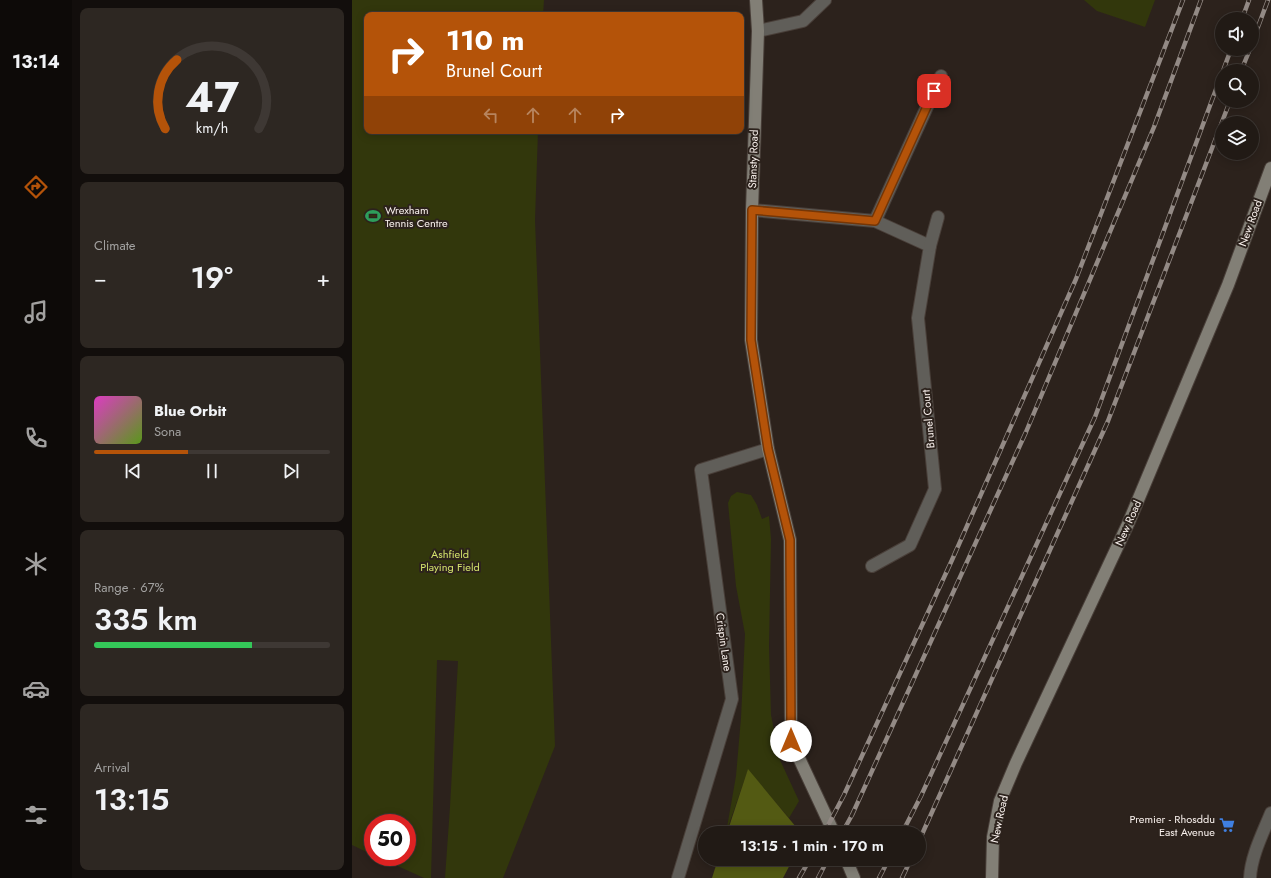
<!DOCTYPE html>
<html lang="en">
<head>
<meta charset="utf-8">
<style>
  body { margin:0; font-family:Jost,sans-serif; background:#2d2722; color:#f1f3f6; height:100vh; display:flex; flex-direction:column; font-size:15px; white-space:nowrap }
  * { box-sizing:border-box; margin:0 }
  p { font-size:13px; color:#a2a1a0 }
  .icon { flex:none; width:22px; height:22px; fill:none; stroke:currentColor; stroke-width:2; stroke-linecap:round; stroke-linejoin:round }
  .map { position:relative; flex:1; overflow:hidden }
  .sheet { display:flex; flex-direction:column; gap:8px; padding:8px; background:#120e0c; width:280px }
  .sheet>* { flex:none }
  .guide { position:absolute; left:12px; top:12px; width:380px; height:122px; border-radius:8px; box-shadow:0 2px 10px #0003,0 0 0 1px #3e3834; background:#b45309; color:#fff; overflow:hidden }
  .fabs { position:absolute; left:863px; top:12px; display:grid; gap:8px }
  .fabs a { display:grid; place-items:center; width:44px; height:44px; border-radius:50%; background:#211a15; box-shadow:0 2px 10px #0003,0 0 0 1px #3e3834; font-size:20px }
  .speed { position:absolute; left:12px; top:814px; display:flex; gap:8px; font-size:20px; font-weight:700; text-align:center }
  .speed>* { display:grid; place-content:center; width:52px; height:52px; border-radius:50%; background:#211a15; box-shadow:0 2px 10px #0003,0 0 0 1px #3e3834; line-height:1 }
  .speed .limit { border:6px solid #d22; background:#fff; color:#111 }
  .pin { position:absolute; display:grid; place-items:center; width:34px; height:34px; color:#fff; margin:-17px; border-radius:8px; box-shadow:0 2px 6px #0006 }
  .me { position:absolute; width:44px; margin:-22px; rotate:0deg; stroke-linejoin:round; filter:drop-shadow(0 0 3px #0008) }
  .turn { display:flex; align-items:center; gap:14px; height:84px; padding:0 16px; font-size:18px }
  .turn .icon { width:52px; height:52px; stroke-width:2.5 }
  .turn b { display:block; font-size:28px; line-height:34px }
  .lanes { display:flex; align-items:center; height:38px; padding:0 16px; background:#0003; justify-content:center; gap:20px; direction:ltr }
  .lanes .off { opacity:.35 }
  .big { font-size:30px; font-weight:600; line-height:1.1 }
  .sheet .widget { flex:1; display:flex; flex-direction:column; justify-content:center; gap:6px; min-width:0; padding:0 14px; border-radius:8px; background:#2d2722 }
  .sheet .dial { align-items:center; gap:0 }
  .dial svg { height:104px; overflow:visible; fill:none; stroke:#3e3834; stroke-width:7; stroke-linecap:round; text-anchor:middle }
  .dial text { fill:#f1f3f6; stroke:none }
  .song { display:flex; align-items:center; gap:12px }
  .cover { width:48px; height:48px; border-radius:6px; background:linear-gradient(135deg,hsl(310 70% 55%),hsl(90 70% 35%)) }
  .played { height:4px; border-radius:2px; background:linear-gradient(90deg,#b45309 40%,#3e3834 40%) }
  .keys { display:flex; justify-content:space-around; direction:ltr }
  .heat { display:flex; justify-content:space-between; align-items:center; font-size:22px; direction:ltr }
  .charge { height:6px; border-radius:3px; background:linear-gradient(90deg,#34c759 67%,#3e3834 0) }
  .trip { position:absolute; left:346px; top:826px; width:228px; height:40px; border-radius:20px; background:#211a15; box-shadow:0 2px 10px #0003,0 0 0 1px #3e3834; font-weight:600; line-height:40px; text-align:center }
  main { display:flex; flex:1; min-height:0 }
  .tabs { display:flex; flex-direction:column; width:72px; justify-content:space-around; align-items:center; background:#0d0a08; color:#a2a1a0 }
  .tabs .icon { width:28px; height:28px }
  .tabs .selected { color:#b45309 }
  .tabs b { font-size:18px; color:#f1f3f6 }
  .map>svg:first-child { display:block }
  .green { fill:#32370c }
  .forest { fill:#535a13 }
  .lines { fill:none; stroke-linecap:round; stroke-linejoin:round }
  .lane-casing { stroke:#493f39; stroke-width:14 }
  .street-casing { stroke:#493f39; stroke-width:14 }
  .secondary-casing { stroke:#493f39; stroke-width:14 }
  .lane { stroke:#605e59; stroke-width:12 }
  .street { stroke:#605e59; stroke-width:12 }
  .secondary { stroke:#827f76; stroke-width:12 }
  .rail-casing { stroke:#938a85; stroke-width:4.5 }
  .rail { stroke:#2c221c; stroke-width:3; stroke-dasharray:9; stroke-linecap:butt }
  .route-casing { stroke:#753606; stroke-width:10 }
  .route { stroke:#b45309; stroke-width:7 }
  .labels { text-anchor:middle; stroke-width:4; stroke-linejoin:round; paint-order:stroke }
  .street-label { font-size:11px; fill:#faf2ee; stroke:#2c221c }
  .poi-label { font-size:11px; fill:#faf2ee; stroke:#2c221c; text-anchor:start }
  .park-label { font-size:11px; fill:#d4e36c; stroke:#2c221c }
</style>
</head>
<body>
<main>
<nav class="tabs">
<b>13:14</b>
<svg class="icon selected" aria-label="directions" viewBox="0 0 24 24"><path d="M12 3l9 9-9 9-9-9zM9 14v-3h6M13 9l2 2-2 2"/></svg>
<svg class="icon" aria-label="music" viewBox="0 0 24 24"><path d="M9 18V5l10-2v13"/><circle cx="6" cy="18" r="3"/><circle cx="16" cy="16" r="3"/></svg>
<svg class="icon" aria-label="phone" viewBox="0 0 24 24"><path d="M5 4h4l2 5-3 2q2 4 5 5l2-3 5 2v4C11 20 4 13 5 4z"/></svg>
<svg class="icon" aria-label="climate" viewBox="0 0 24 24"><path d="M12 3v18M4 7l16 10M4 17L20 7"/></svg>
<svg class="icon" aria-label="car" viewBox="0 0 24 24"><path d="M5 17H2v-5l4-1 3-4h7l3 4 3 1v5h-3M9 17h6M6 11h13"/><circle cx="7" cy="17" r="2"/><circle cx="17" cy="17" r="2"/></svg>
<svg class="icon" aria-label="filters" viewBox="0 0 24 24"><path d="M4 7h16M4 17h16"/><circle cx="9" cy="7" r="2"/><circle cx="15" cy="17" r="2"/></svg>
</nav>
<section class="sheet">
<div class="widget dial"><svg viewBox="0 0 100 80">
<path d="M14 69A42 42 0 1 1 86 69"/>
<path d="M14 69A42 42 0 0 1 23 16" stroke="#b45309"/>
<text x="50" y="56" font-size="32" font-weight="700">47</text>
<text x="50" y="72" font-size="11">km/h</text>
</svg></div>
<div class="widget"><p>Climate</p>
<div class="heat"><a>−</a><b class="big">19°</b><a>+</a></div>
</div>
<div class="widget">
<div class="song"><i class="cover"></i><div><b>Blue Orbit</b><p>Sona</p></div></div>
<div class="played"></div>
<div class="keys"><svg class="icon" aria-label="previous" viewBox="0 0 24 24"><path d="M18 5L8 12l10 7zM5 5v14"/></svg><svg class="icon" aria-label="pause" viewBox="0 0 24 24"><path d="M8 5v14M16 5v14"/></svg><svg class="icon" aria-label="next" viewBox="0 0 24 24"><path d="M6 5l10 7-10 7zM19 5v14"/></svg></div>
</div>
<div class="widget"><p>Range · 67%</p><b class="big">335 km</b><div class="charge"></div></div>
<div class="widget"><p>Arrival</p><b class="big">13:15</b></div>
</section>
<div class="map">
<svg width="919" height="878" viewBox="0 0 919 878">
  <rect width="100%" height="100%" fill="#2c221c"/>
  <!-- green -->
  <g class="green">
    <polygon points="0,0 192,0 191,15 15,15 15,131 186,131 183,220 203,746 151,878 93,878 98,807 106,661 85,660 79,878 72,878 26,857 55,857 55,823 21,823 21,855 0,845"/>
    <polygon points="732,0 803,0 793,27 745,11"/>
    <polygon points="385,492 399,495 405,505 410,519 417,516 419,539 417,646 419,715 428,760 447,801 437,818 396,770 374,833 384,776 389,718 393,634 384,586 376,503 379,496"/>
  </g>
  <!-- forest -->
  <g class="forest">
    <polygon points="396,769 449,833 375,833"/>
    <polygon points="366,859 441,859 431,878 360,878"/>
  </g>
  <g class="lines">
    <defs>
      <path id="lane" d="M 898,878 C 899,856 911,833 919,813"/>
      <g id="street">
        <polyline points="406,31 451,21 473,0"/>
        <polyline points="400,210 523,221 578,246 566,318 583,489 558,545 520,566"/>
        <polyline points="523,221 589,76"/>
        <polyline points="578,246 586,217"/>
        <polyline points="326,878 380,699 349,470 416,449"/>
      </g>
      <g id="secondary">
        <polyline points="404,0 406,31 400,210 399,340 416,449 438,540 439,741 482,833"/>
        <polyline points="494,859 502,878"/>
        <polyline points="640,878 641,837 648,801 664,763 776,524 876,285 919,168"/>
      </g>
    </defs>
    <!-- lane casing -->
    <use href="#lane" class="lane-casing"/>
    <!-- street casing -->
    <use href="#street" class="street-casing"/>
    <!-- secondary casing -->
    <use href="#secondary" class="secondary-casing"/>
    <!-- lane -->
    <use href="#lane" class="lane"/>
    <!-- street -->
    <use href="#street" class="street"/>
    <!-- secondary -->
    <use href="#secondary" class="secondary"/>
    <defs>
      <g id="rail">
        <polyline points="890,19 897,0"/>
        <polyline points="900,43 916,0"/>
        <polyline points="871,71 879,49"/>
        <polyline points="889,71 898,49"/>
        <polyline points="472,833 492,795 600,560 724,279 831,0"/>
        <polyline points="490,833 500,815 674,432 802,127 849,0"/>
        <polyline points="550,833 569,796 743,417 870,73"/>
        <polyline points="567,841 756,421 878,101"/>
        <polyline points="447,878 458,859"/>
        <polyline points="466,878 476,859"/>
        <polyline points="527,878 537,859"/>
        <polyline points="550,878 559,859"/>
      </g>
    </defs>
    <!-- rail casing -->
    <use href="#rail" class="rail-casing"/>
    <!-- rail -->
    <use href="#rail" class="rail"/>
  </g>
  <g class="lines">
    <defs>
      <polyline id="route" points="439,741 438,540 416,449 399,340 400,210 523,221 582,91"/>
    </defs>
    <!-- route casing -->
    <use href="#route" class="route-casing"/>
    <!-- route -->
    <use href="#route" class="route"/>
  </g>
  <!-- icons -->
  <defs>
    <symbol id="stadium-bare" viewBox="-9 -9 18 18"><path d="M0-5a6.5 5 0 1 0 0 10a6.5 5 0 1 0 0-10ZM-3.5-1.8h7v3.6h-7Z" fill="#2e9e5b" stroke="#2c221c" stroke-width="2.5" paint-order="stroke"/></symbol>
    <symbol id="supermarket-bare" viewBox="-9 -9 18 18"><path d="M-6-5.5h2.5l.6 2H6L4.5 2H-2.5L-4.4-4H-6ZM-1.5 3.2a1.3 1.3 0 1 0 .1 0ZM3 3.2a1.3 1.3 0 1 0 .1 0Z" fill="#3f7fe0" stroke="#2c221c" stroke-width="2.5" paint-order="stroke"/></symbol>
  </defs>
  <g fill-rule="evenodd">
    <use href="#stadium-bare" x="10" y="205" width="22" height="22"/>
    <use href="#supermarket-bare" x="864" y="814" width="22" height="22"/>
  </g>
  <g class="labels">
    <!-- street labels -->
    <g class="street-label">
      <text transform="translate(401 159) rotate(-88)" y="4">Stansty Road</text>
      <text transform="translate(898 223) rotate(-70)" y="4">New Road</text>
      <text transform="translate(576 419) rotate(-95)" y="4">Brunel Court</text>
      <text transform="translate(776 523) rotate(-66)" y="4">New Road</text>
      <text transform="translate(372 642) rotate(82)" y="4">Crispin Lane</text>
      <text transform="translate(647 819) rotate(-78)" y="4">New Road</text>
    </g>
    <!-- poi labels -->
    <g class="poi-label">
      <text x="33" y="214">Wrexham<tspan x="33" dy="13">Tennis Centre</tspan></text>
      <text x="863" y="823" text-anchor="end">Premier - Rhosddu<tspan x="863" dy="13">East Avenue</tspan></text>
    </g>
    <!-- park labels -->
    <g class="park-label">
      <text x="98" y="558">Ashfield<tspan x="98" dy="13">Playing Field</tspan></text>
    </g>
  </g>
</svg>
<div class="fabs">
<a><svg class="icon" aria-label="sound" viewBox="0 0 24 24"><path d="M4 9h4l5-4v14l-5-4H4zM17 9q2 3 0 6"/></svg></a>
<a><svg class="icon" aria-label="search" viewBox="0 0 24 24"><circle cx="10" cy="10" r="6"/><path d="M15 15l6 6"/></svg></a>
<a><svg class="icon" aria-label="layers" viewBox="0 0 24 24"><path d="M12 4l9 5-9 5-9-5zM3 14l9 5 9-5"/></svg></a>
</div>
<div class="speed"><div class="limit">50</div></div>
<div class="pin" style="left:582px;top:91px;background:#d93025"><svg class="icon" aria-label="arrive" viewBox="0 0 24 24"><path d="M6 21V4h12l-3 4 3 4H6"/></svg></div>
<svg class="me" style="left:439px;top:741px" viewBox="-20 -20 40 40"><circle r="19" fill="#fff"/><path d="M0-13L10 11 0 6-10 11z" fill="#b45309"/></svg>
<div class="trip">13:15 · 1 min · 170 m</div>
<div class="guide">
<div class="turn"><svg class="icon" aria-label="right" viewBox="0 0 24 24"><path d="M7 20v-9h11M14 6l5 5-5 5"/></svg><div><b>110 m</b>Brunel Court</div></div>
<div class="lanes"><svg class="icon off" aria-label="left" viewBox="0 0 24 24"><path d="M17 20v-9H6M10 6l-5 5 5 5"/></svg><svg class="icon off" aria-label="ahead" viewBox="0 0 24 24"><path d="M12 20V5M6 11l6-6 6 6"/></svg><svg class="icon off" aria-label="ahead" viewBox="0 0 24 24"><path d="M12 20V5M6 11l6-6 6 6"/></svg><svg class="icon" aria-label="right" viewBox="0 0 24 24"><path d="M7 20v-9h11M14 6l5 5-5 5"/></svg></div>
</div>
</div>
</main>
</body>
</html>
